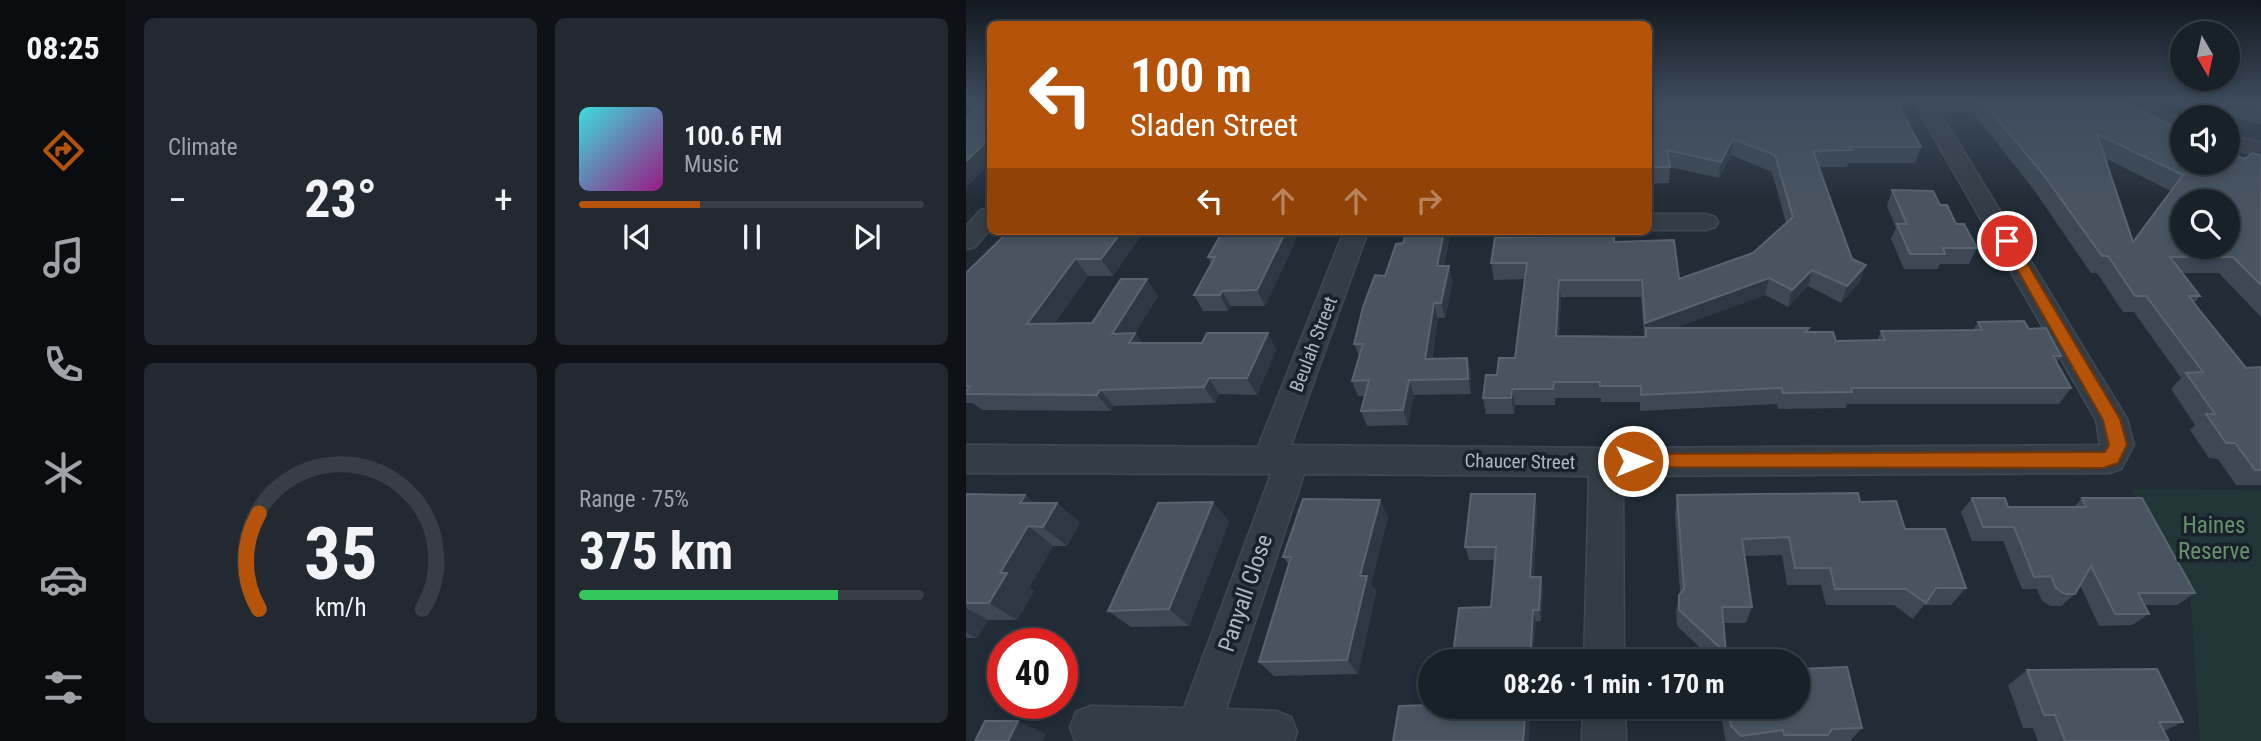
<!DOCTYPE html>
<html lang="en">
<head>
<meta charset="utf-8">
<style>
  body { margin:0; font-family:"Roboto Condensed",sans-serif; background:#222930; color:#f1f3f6; height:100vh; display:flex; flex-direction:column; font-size:26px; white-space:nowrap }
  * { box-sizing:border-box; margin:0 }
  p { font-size:23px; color:#9fa3a8 }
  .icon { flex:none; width:38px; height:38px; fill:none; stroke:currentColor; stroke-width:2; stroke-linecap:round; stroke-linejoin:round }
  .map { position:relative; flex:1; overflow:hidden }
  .panel { display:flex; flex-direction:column; gap:18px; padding:18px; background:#0e1216; width:840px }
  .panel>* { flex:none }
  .banner { position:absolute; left:21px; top:21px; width:665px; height:214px; border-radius:10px; box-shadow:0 4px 10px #0003,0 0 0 2px #373e45; background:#b45309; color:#fff; overflow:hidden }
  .needle { width:46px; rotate:171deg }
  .buttons { position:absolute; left:1204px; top:21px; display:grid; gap:14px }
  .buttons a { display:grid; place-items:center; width:70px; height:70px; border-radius:50%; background:#192128; box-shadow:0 4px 10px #0003,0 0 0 2px #373e45; font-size:35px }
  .speed { position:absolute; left:21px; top:628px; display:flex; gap:14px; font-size:35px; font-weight:700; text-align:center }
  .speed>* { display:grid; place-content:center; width:91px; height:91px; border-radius:50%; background:#192128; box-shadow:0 4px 10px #0003,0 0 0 2px #373e45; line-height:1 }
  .speed .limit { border:10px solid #d22; background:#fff; color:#111 }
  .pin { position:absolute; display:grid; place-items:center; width:60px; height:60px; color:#fff; margin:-30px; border:4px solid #fff; border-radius:50%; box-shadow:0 2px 7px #0007 }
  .me { position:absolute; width:77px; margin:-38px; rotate:90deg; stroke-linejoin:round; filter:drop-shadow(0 0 5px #0008) }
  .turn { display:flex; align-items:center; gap:24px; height:147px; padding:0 28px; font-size:32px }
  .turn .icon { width:91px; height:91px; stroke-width:2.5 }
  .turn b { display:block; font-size:49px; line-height:60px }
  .lanes { display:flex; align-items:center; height:66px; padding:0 28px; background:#0003; justify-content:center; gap:35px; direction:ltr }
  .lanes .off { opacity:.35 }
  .big { font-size:52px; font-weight:700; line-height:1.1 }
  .panel .widget { flex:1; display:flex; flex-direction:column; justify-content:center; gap:10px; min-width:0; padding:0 24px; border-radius:10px; background:#222930 }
  .panel .dial { align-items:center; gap:0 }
  .dial svg { height:182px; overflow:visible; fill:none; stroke:#373e45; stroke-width:7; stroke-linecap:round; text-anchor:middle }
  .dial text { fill:#f1f3f6; stroke:none }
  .song { display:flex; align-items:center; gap:21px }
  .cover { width:84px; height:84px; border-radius:10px; background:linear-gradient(135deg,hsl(180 70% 55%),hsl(310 70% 35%)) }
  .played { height:7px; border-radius:4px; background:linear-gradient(90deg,#b45309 35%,#373e45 35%) }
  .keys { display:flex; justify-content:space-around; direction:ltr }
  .heat { display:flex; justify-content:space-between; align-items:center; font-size:38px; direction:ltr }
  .charge { height:10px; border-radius:5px; background:linear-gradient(90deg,#34c759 75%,#373e45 0) }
  .panel .tiles { flex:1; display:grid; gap:18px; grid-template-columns:repeat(2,1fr) }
  .trip { position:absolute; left:452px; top:649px; width:392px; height:70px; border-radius:35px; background:#192128; box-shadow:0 4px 10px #0003,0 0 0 2px #373e45; font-weight:700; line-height:70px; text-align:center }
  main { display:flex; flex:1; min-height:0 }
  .tabs { display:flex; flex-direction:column; width:126px; justify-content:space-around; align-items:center; background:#0a0d10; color:#9fa3a8 }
  .tabs .icon { width:49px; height:49px }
  .tabs .selected { color:#b45309 }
  .tabs b { font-size:32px; color:#f1f3f6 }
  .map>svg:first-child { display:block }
  .green { fill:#223637 }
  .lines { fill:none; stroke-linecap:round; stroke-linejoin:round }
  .minor-casing { stroke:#404953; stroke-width:3 }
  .minor { fill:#343d46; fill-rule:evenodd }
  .wall { fill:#3c4854; fill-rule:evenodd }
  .shaded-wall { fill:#2c3843 }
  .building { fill:#485460; stroke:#586470; stroke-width:2; fill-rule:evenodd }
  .route { fill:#b45309; stroke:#753606; stroke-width:2 }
  .labels { text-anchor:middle; stroke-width:7; stroke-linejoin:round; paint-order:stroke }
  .street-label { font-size:19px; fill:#aeb8c3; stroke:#19222b }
  .near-park-label { font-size:23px; fill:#67926c; stroke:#19222b }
  .near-street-label { font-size:23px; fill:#aeb8c3; stroke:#19222b }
</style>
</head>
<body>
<main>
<nav class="tabs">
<b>08:25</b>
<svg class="icon selected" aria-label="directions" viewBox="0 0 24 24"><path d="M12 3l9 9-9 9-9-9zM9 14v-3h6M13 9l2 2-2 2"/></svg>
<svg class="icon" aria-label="music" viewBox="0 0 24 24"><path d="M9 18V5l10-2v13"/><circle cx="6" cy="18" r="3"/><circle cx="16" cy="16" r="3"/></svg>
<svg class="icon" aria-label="phone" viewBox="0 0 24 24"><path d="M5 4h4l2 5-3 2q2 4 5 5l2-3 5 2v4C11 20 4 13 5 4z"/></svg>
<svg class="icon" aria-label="climate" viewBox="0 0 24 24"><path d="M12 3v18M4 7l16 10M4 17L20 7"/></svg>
<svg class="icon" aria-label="car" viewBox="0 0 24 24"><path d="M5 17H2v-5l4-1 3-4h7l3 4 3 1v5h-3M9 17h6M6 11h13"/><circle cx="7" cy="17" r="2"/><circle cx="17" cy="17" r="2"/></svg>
<svg class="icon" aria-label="filters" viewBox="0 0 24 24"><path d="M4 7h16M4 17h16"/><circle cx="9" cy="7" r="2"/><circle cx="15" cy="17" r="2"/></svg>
</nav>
<section class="panel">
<div class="tiles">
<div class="widget"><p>Climate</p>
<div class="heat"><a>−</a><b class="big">23°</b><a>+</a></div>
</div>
<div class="widget">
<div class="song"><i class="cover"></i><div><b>100.6 FM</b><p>Music</p></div></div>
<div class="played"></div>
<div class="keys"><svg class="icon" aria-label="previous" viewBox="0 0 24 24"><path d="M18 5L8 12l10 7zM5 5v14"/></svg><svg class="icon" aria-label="pause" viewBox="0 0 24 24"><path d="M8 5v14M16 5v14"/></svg><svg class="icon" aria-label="next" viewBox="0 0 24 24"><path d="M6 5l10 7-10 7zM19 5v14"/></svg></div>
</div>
<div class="widget dial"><svg viewBox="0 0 100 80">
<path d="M14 69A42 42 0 1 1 86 69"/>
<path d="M14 69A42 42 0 0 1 14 27" stroke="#b45309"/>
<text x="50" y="56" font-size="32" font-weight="700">35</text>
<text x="50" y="72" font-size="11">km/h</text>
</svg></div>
<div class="widget"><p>Range · 75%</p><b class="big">375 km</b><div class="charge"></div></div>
</div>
</section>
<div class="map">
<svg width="1295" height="741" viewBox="0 0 1295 741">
  <rect width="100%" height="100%" fill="#212c36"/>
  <!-- green -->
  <polygon class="green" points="1165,489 1295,490 1295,741 1234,741 1224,590"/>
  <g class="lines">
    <defs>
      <g id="minor">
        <polygon points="947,101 1056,101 1063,106 1053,112 973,111 1161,419 1168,445 1155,469 1143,473 657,476 658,662 618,662 623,476 338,474 260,709 310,711 325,717 331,732 328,741 109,741 104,727 110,712 125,706 218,708 305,474 0,473 0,445 292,447 378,231 402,231 325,445 640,448 1134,445 1130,420"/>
        <polygon points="1147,101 1173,101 1216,119 1216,133 1150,105"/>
        <polygon points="1262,135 1295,142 1295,156 1262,147"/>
        <polygon points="24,208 24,229 9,247 0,249 0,226 15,210"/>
        <polygon points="682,214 740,214 749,217 752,222 749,227 740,230 682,230"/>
        <polygon points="617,707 659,707 660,741 616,741"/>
      </g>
    </defs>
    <!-- minor casing -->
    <use href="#minor" class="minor-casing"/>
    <!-- minor -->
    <use href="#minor" class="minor"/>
  </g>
  <!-- wall -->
  <g class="wall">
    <path d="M 682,101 L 955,147 L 949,163 L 882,163 L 881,167 L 853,167 L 894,282 L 875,303 L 842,286 L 822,307 L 799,295 L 709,328 L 843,328 L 841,332 L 870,341 L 911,341 L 915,331 L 1007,330 L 1012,322 L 1063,329 L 1095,356 L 1091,362 L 1105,388 L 1093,404 L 881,404 L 880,408 L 812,409 L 811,404 L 674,411 L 674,402 L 635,402 L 635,398 L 589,398 L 589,405 L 549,405 L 548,414 L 520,414 L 517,398 L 531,375 L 549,358 L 559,279 L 528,280 L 525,263 L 648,242 L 713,279 L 787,253 L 820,223 L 806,172 L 765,155 L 753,178 L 704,167 L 703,183 L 682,184 ZM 595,297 L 675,297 L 678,337 L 593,336 Z"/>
    <path d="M 1013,101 L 1152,101 L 1278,159 L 1295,156 L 1295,317 L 1253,273 L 1217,273 L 1234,296 L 1228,303 L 1280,368 L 1295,367 L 1295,485 L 1270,485 L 1252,459 L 1243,458 L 1224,430 L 1229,425 L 1205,389 L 1215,378 L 1168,312 L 1157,312 L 1131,273 L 1125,273 L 1068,190 L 1008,114 ZM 1139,158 L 1205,191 L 1167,242 Z"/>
    <polygon points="1226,101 1295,101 1295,124 1223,106"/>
    <polygon points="926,190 974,205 1011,248 1003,264 974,264 972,269 938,269 925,239 930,228 921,206"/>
    <polygon points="43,231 178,231 147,276 122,276 88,324 126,323 192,296 169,333 176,343 236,343 302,333 310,350 291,395 253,394 249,403 148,406 145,411 16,410 7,403 0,403 0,273"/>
    <polygon points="441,231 485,231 478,266 487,281 479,318 472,318 466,359 501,358 505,373 505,394 448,395 442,425 401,426 395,411 399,396 392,396 386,381 393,356 388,344 419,276 437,243"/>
    <polygon points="328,244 299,306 265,306 262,311 237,311 228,295 245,264 242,257"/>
    <polygon points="0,494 59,495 69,503 114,522 101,546 87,546 63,588 68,591 51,620 22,620 11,638 0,638"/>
    <polygon points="569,494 571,508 568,577 575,577 577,589 575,621 570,622 525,607 529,560 503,560 499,547"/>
    <polygon points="711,495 894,502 939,529 1000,588 985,605 958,605 947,619 928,605 860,605 855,585 821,585 816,555 779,556 786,607 780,623 758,623 760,655 767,662 720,662 722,655 742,655 711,626 710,612 713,595 714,593 709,514"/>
    <polygon points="1006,498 1042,507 1108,507 1116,498 1229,593 1211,605 1178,605 1183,614 1166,625 1133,626 1114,585 1109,594 1095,606 1085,606 1076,601 1071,589 1056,589 1037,541 1006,541 995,512"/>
    <polygon points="414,500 422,518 405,584 410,592 392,674 308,676 293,662 323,565 317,557"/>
    <polygon points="247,502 263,522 223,626 165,627 142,611"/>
    <polygon points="1061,670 1217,722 1198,731 1203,741 1072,741 1067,728 1057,728 1042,685"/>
    <polygon points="722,707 831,707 896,728 884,741 761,741 759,739 755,713 723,714"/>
  </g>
  <!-- shaded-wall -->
  <g class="shaded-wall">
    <polygon points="24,138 24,164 0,188 0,161"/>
    <polygon points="767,139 765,155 753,178 755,162"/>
    <polygon points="156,231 178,231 147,276 135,259"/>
    <polygon points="320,231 334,231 299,306 291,290"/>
    <polygon points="478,231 485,231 475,281 471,266"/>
    <polygon points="109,259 122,276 76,340 61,324"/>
    <polygon points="900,265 894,282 875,303 881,286"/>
    <polygon points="483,266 487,281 479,318 475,303"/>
    <polygon points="846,270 842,286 822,307 826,290"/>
    <polygon points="803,278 799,295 680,339 680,328 679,340 679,323"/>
    <polygon points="181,279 192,296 159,350 146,334"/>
    <polygon points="593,280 595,297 592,352 590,336"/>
    <polygon points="256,291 265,306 262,311 254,295"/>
    <polygon points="468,303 472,318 463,374 459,359"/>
    <polygon points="169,333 181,350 163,343"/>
    <polygon points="302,333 310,350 291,395 281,378"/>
    <polygon points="501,358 505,373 505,394 502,379"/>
    <polygon points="243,378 253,394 249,403 238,387"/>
    <polygon points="443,380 448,395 442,425 437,410"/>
    <polygon points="546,389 549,405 548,414 545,398"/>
    <polygon points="134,390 148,406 145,411 131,395"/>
    <polygon points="569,494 571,508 567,589 564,577"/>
    <polygon points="59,495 83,515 54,503"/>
    <polygon points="414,500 422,518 405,584 410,592 392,674 381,660 394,576"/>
    <polygon points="247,502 263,522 223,626 203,609"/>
    <polygon points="91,503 114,522 101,546 77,527"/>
    <polygon points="62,526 87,546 63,588 68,591 51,620 23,603 34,573"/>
    <polygon points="575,577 577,589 575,621 573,610"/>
    <polygon points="0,608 22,620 11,638 0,632"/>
    <polygon points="567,610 570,622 567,662 564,662"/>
    <polygon points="560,707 561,707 564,718 563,741 557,741"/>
    <polygon points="52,721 80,734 77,741 42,741"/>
  </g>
  <!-- building -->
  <g class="building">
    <polygon points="682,101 930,101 955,147 884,147 886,150 847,151 886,259 900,265 881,286 846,270 826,290 803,278 679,323 676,280 593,280 590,336 680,337 680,328 843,328 839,332 867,332 870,341 919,340 915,331 1016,330 1012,322 1058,321 1063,329 1080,328 1095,356 1087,356 1105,388 885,388 886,392 817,393 816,388 675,395 675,386 634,386 634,382 588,382 587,389 546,389 545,398 517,398 520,375 531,375 533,358 549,358 561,263 525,263 529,238 648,234 648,242 708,240 713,279 787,253 827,217 809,155 767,139 755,162 701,150 704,167 682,167"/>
    <path d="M 1016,101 L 1152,101 L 1216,130 L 1216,163 L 1262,163 L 1262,151 L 1278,159 L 1287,153 L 1295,156 L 1295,285 L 1267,257 L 1204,257 L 1234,296 L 1223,296 L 1234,311 L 1280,368 L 1295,367 L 1295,470 L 1289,470 L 1269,443 L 1260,443 L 1240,414 L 1249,414 L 1220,373 L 1237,372 L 1180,296 L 1169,296 L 1142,256 L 1136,256 L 1077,174 ZM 1131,134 L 1217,175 L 1167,242 ZM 1216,201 L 1262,201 L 1262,247 L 1216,247 Z"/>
    <polygon points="1267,101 1295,101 1295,108"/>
    <polygon points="16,103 24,103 24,138 0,161 0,117"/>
    <polygon points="926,190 967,191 974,205 981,205 990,224 998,224 1011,248 977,248 979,254 944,254 931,224 941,224"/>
    <polygon points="43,231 156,231 135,259 109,259 61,324 126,323 155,279 181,279 146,334 169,333 163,343 236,343 241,333 302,333 281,378 243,378 238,387 134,390 131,395 0,394 0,391 4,386 0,386 0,273"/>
    <polygon points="257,231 320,231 291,290 256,291 254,295 228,295 249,257 242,257"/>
    <polygon points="441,231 478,231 471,266 483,266 475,303 468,303 459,359 501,358 502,379 443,380 437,410 395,411 403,380 386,381 397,344 388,344 397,307 409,275 419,276 430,244 437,243"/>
    <polygon points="892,493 894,502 930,501 939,529 979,529 1000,588 970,588 960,603 940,589 869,589 864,568 829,568 823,537 776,539 786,607 756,607 760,653 713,610 713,595 718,589 711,495"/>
    <polygon points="0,494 59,495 54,503 91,503 77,527 62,526 34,573 41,573 23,603 0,603"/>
    <polygon points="505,494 569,494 564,577 575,577 573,610 567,610 564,662 486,662 493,608 525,607 530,547 499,547"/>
    <polygon points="1006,498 1039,498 1042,507 1120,507 1116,498 1176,498 1229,593 1172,593 1183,614 1149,614 1125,566 1109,594 1099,594 1090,588 1085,576 1068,577 1048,527 1017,527"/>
    <polygon points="337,499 414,500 394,576 401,576 381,660 293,662 325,557 317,557"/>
    <polygon points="247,502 203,609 142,611 192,503"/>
    <polygon points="722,655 766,655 767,662 723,662"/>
    <polygon points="881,667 896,728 866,729 862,735 818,735 817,730 775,736 765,726 762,707 831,707 831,669"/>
    <polygon points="1191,669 1217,722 1193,722 1203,741 1099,741 1089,715 1078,715 1061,670"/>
    <polygon points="464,705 464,707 560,707 557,741 427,741 433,706"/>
    <polygon points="19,721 52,721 42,741 9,741"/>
  </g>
  <!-- sky -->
  <linearGradient id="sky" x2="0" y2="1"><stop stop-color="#12181e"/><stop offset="0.49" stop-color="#3d4b5d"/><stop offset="1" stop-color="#3d4b5d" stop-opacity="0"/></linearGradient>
  <rect width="1295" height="205" fill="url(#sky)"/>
  <!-- route -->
  <polygon class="route" points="1041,237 1048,241 1154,419 1161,445 1152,463 1137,468 661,467 658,461 661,456 667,454 1139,452 1143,445 1137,420 1035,241"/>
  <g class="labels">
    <!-- street labels -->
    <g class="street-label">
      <text transform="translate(347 344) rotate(-69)" y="7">Beulah Street</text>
      <text transform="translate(554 461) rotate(1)" y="7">Chaucer Street</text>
    </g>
    <!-- near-park labels -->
    <g class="near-park-label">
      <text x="1248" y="533">Haines<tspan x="1248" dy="26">Reserve</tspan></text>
    </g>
    <!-- near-street labels -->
    <g class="near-street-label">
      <text transform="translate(279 593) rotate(-71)" y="8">Panyall Close</text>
    </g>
  </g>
</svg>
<div class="buttons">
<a><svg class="needle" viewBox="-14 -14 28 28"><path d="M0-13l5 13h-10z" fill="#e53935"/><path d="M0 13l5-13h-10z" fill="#9fa3a8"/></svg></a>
<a><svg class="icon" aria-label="sound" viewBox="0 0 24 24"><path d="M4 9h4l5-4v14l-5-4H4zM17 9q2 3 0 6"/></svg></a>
<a><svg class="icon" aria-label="search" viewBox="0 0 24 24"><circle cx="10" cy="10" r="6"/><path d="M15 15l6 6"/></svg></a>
</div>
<div class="speed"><div class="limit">40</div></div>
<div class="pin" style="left:1041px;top:241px;background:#d93025"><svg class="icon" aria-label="arrive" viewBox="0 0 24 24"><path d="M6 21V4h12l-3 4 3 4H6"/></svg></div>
<svg class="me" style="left:667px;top:461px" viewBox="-20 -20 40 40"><circle r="17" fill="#b45309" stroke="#fff" stroke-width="3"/><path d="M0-11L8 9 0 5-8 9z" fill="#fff"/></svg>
<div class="trip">08:26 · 1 min · 170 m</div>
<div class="banner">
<div class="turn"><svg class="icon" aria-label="left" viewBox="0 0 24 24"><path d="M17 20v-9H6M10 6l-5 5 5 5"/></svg><div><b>100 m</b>Sladen Street</div></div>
<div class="lanes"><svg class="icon" aria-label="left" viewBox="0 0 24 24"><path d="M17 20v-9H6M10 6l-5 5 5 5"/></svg><svg class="icon off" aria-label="ahead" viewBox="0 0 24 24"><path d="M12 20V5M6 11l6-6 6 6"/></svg><svg class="icon off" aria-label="ahead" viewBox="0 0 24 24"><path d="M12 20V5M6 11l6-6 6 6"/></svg><svg class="icon off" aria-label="right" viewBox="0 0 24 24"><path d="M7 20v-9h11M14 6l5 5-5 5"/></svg></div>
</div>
</div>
</main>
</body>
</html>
